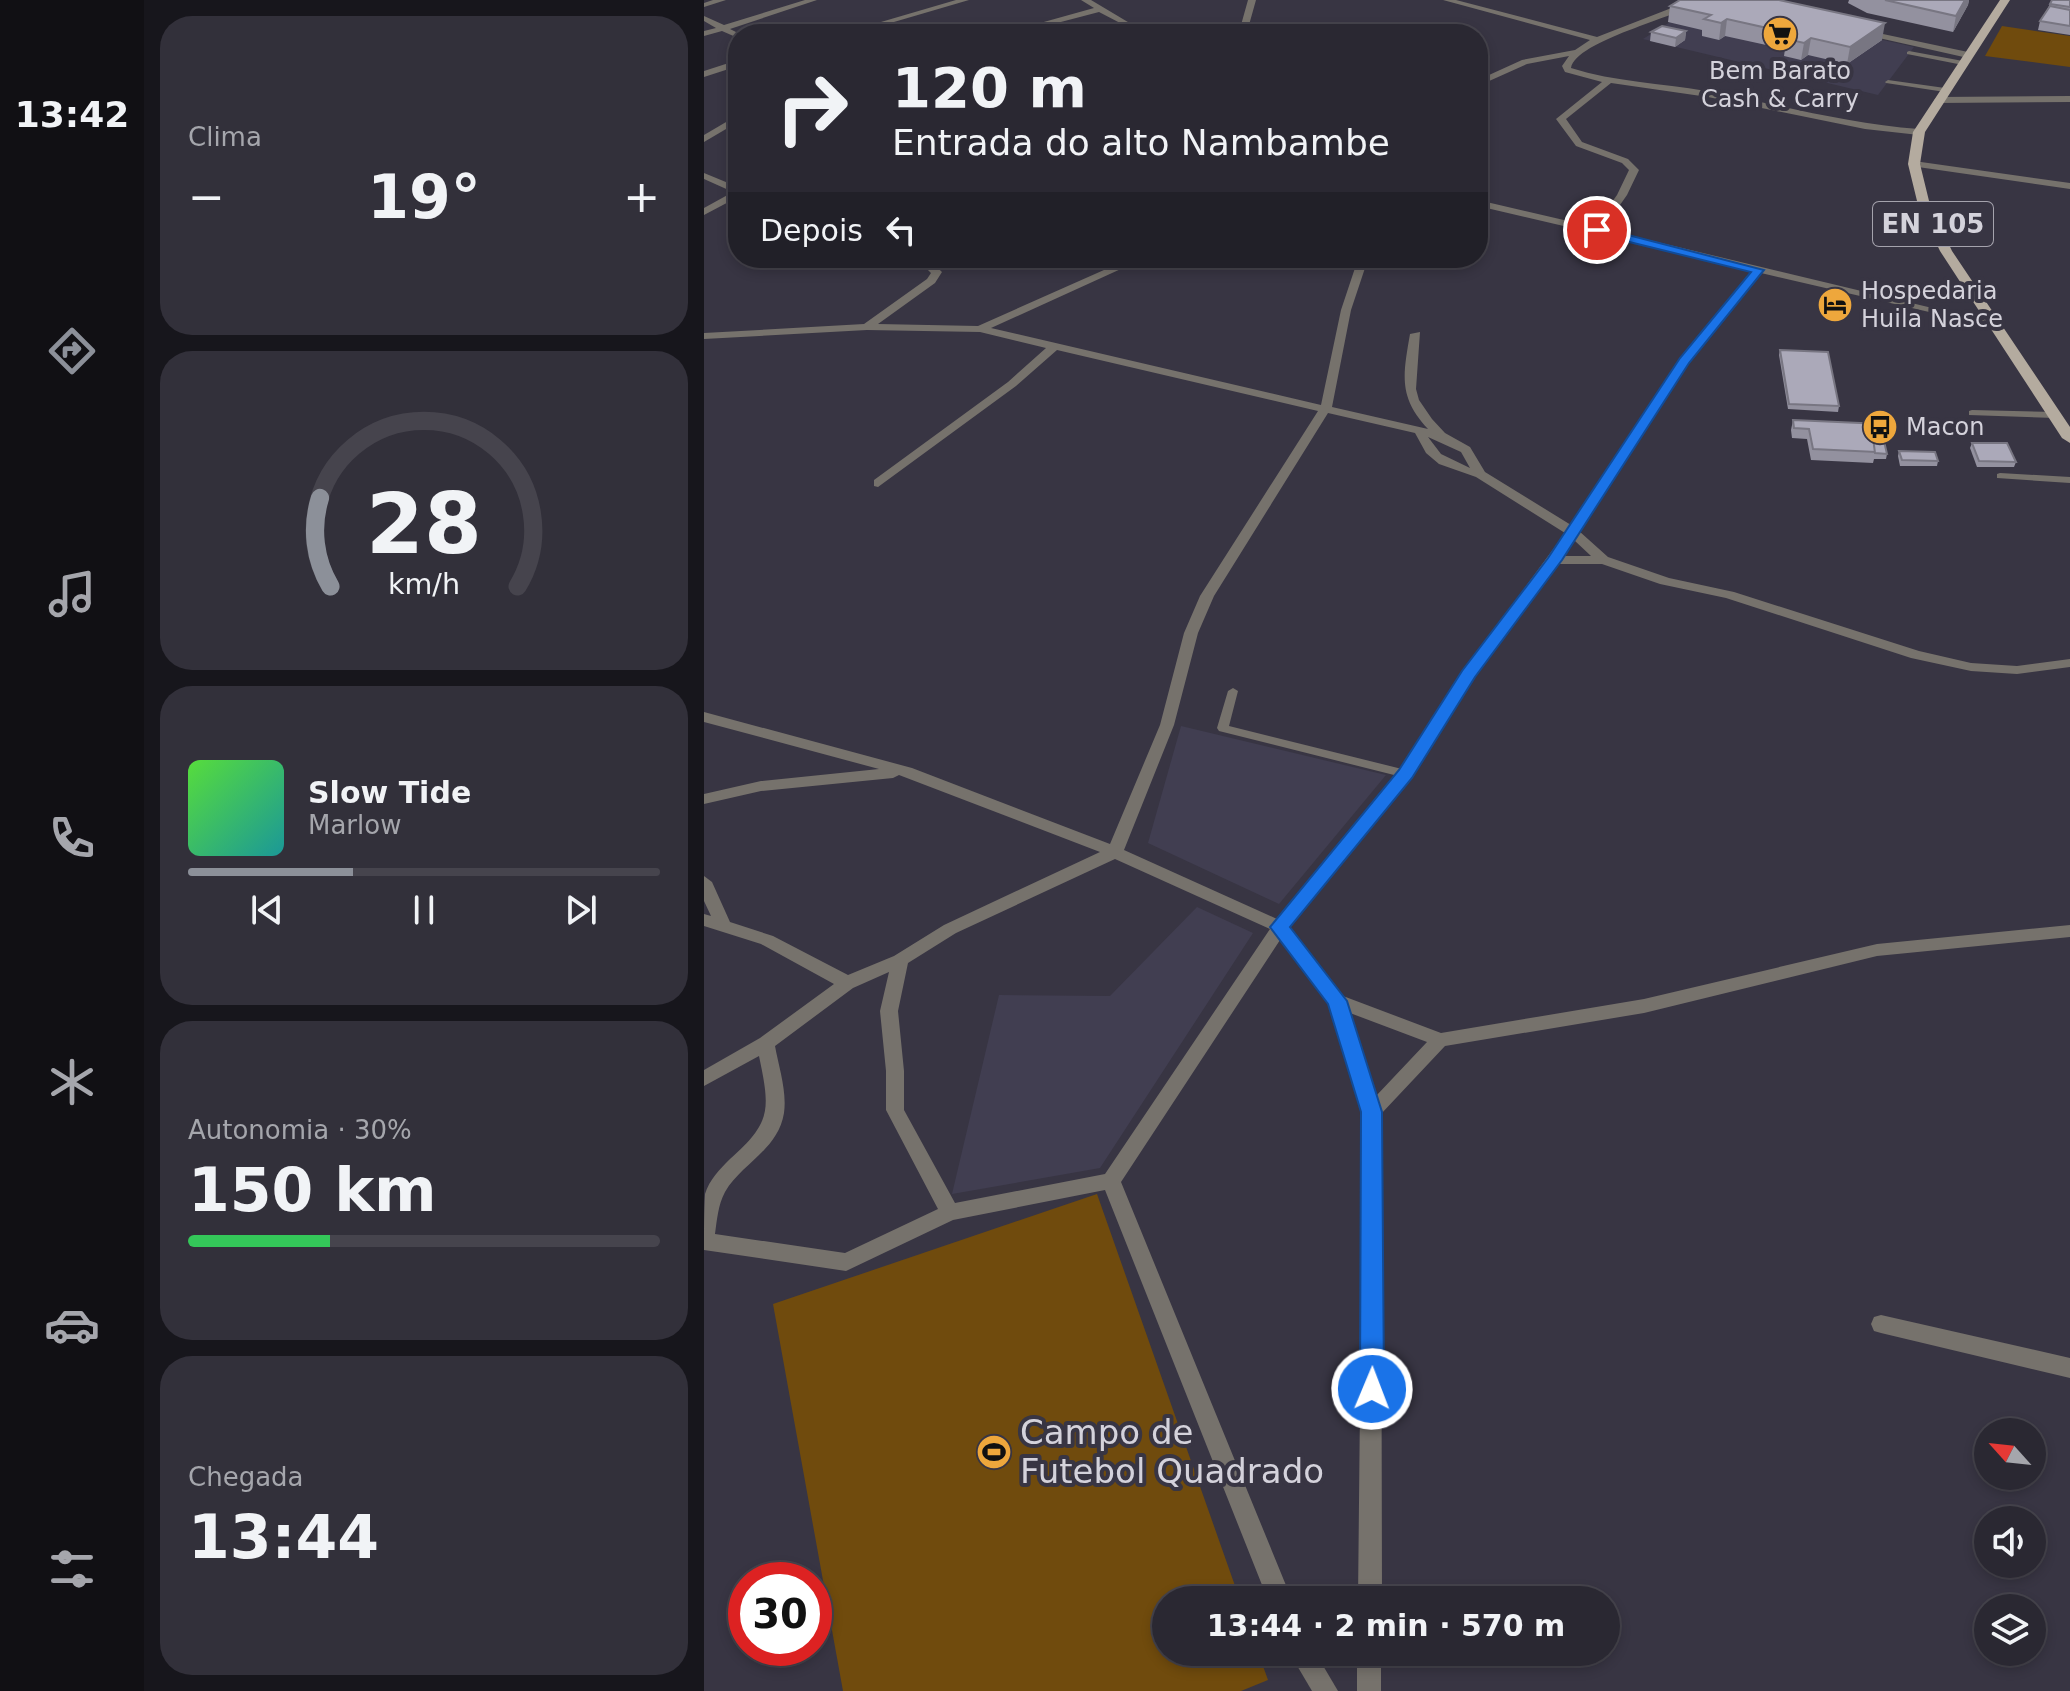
<!DOCTYPE html>
<html lang="pt">
<head>
<meta charset="utf-8">
<style>
  body { margin:0; font-family:"DejaVu Sans",sans-serif; background:#32303a; color:#f1f3f6; height:100vh; display:flex; flex-direction:column; font-size:30px; white-space:nowrap }
  * { box-sizing:border-box; margin:0 }
  p { font-size:26px; color:#a5a6ac }
  .icon { flex:none; width:44px; height:44px; fill:none; stroke:currentColor; stroke-width:2; stroke-linecap:round; stroke-linejoin:round }
  .map { position:relative; flex:1; overflow:hidden }
  .drawer { display:flex; flex-direction:column; gap:16px; padding:16px; background:#17161c; width:560px }
  .drawer>* { flex:none }
  .hud { position:absolute; left:24px; top:24px; width:760px; height:244px; border-radius:32px; box-shadow:0 4px 12px #0003,0 0 0 2px #46444d; background:#2a2832; color:#f1f3f6; overflow:hidden }
  .needle { width:52px; rotate:297deg }
  .controls { position:absolute; left:1270px; top:1418px; display:grid; gap:16px }
  .controls a { display:grid; place-items:center; width:72px; height:72px; border-radius:50%; background:#2a2832; box-shadow:0 4px 12px #0003,0 0 0 2px #46444d; font-size:40px }
  .speed { position:absolute; left:24px; top:1562px; display:flex; gap:16px; font-size:40px; font-weight:700; text-align:center }
  .speed>* { display:grid; place-content:center; width:104px; height:104px; border-radius:50%; background:#2a2832; box-shadow:0 4px 12px #0003,0 0 0 2px #46444d; line-height:1 }
  .speed .limit { border:12px solid #d22; background:#fff; color:#111 }
  .pin { position:absolute; display:grid; place-items:center; width:68px; height:68px; color:#fff; margin:-34px; border:4px solid #fff; border-radius:50%; box-shadow:0 2px 8px #0007 }
  .me { position:absolute; width:88px; margin:-44px; rotate:1deg; stroke-linejoin:round; filter:drop-shadow(0 0 6px #0008) }
  .turn { display:flex; align-items:center; gap:28px; height:168px; padding:0 32px; font-size:36px }
  .turn .icon { width:104px; height:104px; stroke-width:2.5 }
  .turn b { display:block; font-size:56px; line-height:68px }
  .then { display:flex; align-items:center; height:76px; padding:0 32px; background:#0003; gap:16px; font-size:30px }
  .big { font-size:60px; font-weight:600; line-height:1.1 }
  .drawer .tile { flex:1; display:flex; flex-direction:column; justify-content:center; gap:12px; min-width:0; padding:0 28px; border-radius:32px; background:#32303a }
  .drawer .dial { align-items:center; gap:0 }
  .dial svg { height:208px; overflow:visible; fill:none; stroke:#46444d; stroke-width:7; stroke-linecap:round; text-anchor:middle }
  .dial text { fill:#f1f3f6; stroke:none }
  .song { display:flex; align-items:center; gap:24px }
  .cover { width:96px; height:96px; border-radius:12px; background:linear-gradient(135deg,hsl(110 70% 55%),hsl(180 70% 35%)) }
  .played { height:8px; border-radius:4px; background:linear-gradient(90deg,#8c9099 35%,#46444d 35%) }
  .keys { display:flex; justify-content:space-around; direction:ltr }
  .heat { display:flex; justify-content:space-between; align-items:center; font-size:44px; direction:ltr }
  .charge { height:12px; border-radius:6px; background:linear-gradient(90deg,#34c759 30%,#46444d 0) }
  .trip { position:absolute; left:448px; top:1586px; width:468px; height:80px; border-radius:40px; background:#2a2832; box-shadow:0 4px 12px #0003,0 0 0 2px #46444d; font-weight:600; line-height:80px; text-align:center }
  main { display:flex; flex:1; min-height:0 }
  .tabs { display:flex; flex-direction:column; width:144px; justify-content:space-around; align-items:center; background:#111014; color:#a5a6ac }
  .tabs .icon { width:56px; height:56px }
  .tabs .current { color:#8c9099 }
  .tabs b { font-size:36px; color:#f1f3f6 }
  .map>svg:first-child { display:block }
  .built { fill:#413e51 }
  .green { fill:#704b0d }
  .lines { fill:none; stroke-linecap:round; stroke-linejoin:round }
  .lane { fill:#76726c; fill-rule:evenodd }
  .street { fill:#76726c; fill-rule:evenodd }
  .primary { fill:#b4ab9f; fill-rule:evenodd }
  .wall { fill:#93919f }
  .shaded-wall { fill:#787682 }
  .building { fill:#aba9b9; stroke:#787682; stroke-width:2 }
  .route { fill:#1a73e8; stroke:#114b97; stroke-width:2 }
  .labels { text-anchor:middle; stroke-width:8; stroke-linejoin:round; paint-order:stroke }
  .far-poi-label { font-size:24px; fill:#d4d2db; stroke:#383543; text-anchor:start }
  .shield { fill:#383543; stroke:#a5a3ad; stroke-width:2 }
  .shield-label { font-size:26px; font-weight:bold; fill:#d4d2db }
  .near-poi-label { font-size:34px; fill:#d4d2db; stroke:#383543; text-anchor:start }
</style>
</head>
<body>
<main>
<nav class="tabs">
<b>13:42</b>
<svg class="icon current" aria-label="directions" viewBox="0 0 24 24"><path d="M12 3l9 9-9 9-9-9zM9 14v-3h6M13 9l2 2-2 2"/></svg>
<svg class="icon" aria-label="music" viewBox="0 0 24 24"><path d="M9 18V5l10-2v13"/><circle cx="6" cy="18" r="3"/><circle cx="16" cy="16" r="3"/></svg>
<svg class="icon" aria-label="phone" viewBox="0 0 24 24"><path d="M5 4h4l2 5-3 2q2 4 5 5l2-3 5 2v4C11 20 4 13 5 4z"/></svg>
<svg class="icon" aria-label="climate" viewBox="0 0 24 24"><path d="M12 3v18M4 7l16 10M4 17L20 7"/></svg>
<svg class="icon" aria-label="car" viewBox="0 0 24 24"><path d="M5 17H2v-5l4-1 3-4h7l3 4 3 1v5h-3M9 17h6M6 11h13"/><circle cx="7" cy="17" r="2"/><circle cx="17" cy="17" r="2"/></svg>
<svg class="icon" aria-label="filters" viewBox="0 0 24 24"><path d="M4 7h16M4 17h16"/><circle cx="9" cy="7" r="2"/><circle cx="15" cy="17" r="2"/></svg>
</nav>
<section class="drawer">
<div class="tile"><p>Clima</p>
<div class="heat"><a>−</a><b class="big">19°</b><a>+</a></div>
</div>
<div class="tile dial"><svg viewBox="0 0 100 80">
<path d="M14 69A42 42 0 1 1 86 69"/>
<path d="M14 69A42 42 0 0 1 10 35" stroke="#8c9099"/>
<text x="50" y="56" font-size="32" font-weight="700">28</text>
<text x="50" y="72" font-size="11">km/h</text>
</svg></div>
<div class="tile">
<div class="song"><i class="cover"></i><div><b>Slow Tide</b><p>Marlow</p></div></div>
<div class="played"></div>
<div class="keys"><svg class="icon" aria-label="previous" viewBox="0 0 24 24"><path d="M18 5L8 12l10 7zM5 5v14"/></svg><svg class="icon" aria-label="pause" viewBox="0 0 24 24"><path d="M8 5v14M16 5v14"/></svg><svg class="icon" aria-label="next" viewBox="0 0 24 24"><path d="M6 5l10 7-10 7zM19 5v14"/></svg></div>
</div>
<div class="tile"><p>Autonomia · 30%</p><b class="big">150 km</b><div class="charge"></div></div>
<div class="tile"><p>Chegada</p><b class="big">13:44</b></div>
</section>
<div class="map">
<svg width="1366" height="1691" viewBox="0 0 1366 1691">
  <rect width="100%" height="100%" fill="#383543"/>
  <!-- built -->
  <g class="built">
    <polygon points="1001,0 1210,47 1174,95 939,39"/>
    <polygon points="477,726 682,775 575,904 444,843"/>
    <polygon points="493,907 549,933 396,1168 248,1194 295,995 406,996"/>
  </g>
  <!-- green -->
  <g class="green">
    <polygon points="1298,26 1366,36 1366,67 1281,56"/>
    <polygon points="393,1194 536,1600 462,1600 462,1652 554,1652 564,1680 537,1691 139,1691 69,1304"/>
  </g>
  <g class="lines">
    <!-- lane -->
    <g class="lane">
      <polygon points="1205,51 1259,61 1262,63 1259,65 1203,54 1203,52"/>
      <polygon points="1184,80 1241,88 1244,90 1241,92 1182,83 1181,82"/>
      <polygon points="1268,410 1351,412 1355,415 1351,418 1265,415 1265,411"/>
      <polygon points="1296,473 1366,477 1366,483 1293,478 1293,474"/>
      <polygon points="529,688 534,691 525,726 702,770 708,774 702,778 515,731 513,728 524,691"/>
    </g>
    <!-- street -->
    <g class="street">
      <polygon points="9,0 22,0 0,7 0,3"/>
      <polygon points="101,0 113,0 26,29 36,34 34,34 34,38 18,31 0,36 0,31 12,28 0,21 0,16 20,25"/>
      <polygon points="252,0 265,0 149,34 136,34"/>
      <polygon points="377,0 387,0 444,34 434,34 424,28 400,34 387,34 418,24 395,12 311,34 297,34 390,8"/>
      <polygon points="544,0 552,0 545,25 553,34 545,34 537,25"/>
      <path d="M 739,0 L 752,0 L 893,37 L 988,0 L 999,0 C 972,18 873,40 867,68 C 911,82 957,83 1002,91 C 1073,104 1142,124 1215,129 L 1220,132 L 1215,135 L 1161,129 L 1004,97 L 907,83 L 862,119 L 878,142 L 924,159 L 935,170 L 923,195 L 899,229 L 1295,324 L 1290,327 L 1057,273 L 985,363 L 875,531 L 904,557 L 965,578 L 1030,592 L 1215,651 L 1267,663 L 1313,666 L 1366,659 L 1366,667 L 1313,674 L 1267,671 L 1207,658 L 1022,598 L 956,584 L 898,564 L 854,564 L 770,677 L 707,778 L 585,927 L 639,996 L 737,1033 L 940,999 L 1173,944 L 1366,925 L 1366,937 L 1173,956 L 940,1013 L 741,1046 L 677,1114 L 678,1600 L 654,1600 L 659,1112 L 625,1003 L 576,940 L 417,1182 L 588,1600 L 564,1600 L 401,1190 L 249,1220 L 142,1271 L 0,1250 C 0,1233 0,1210 1,1194 C 5,1180 16,1169 26,1159 C 68,1122 66,1109 55,1056 L 0,1086 L 0,1070 L 56,1038 L 130,984 L 57,944 L 0,926 L 0,914 L 7,916 L 0,901 L 0,876 L 8,882 L 26,922 L 69,936 L 144,975 L 190,956 L 240,925 L 396,852 L 195,775 L 189,778 L 57,791 L 0,804 L 0,794 L 57,781 L 175,769 L 0,722 L 0,712 L 208,768 L 406,844 L 456,725 L 480,633 L 496,596 L 614,411 L 353,350 L 312,386 L 174,487 L 170,486 L 170,480 L 304,382 L 342,348 L 276,332 L 163,330 L 0,339 L 0,333 L 160,324 L 223,279 L 227,273 L 212,258 L 223,258 L 238,272 L 231,283 L 174,324 L 274,326 L 427,258 L 441,258 L 287,328 L 617,405 L 637,310 L 651,268 L 650,258 L 660,258 L 661,268 L 647,310 L 628,407 L 724,429 C 694,397 699,375 706,334 L 716,332 L 712,389 L 715,400 L 728,419 L 741,433 L 766,447 L 781,472 L 867,525 L 976,359 L 1048,270 L 774,206 L 774,200 L 890,227 L 913,195 L 925,170 L 918,163 L 872,146 L 852,119 L 898,82 L 861,72 L 858,66 L 865,56 L 823,64 L 774,86 L 774,80 L 818,60 L 871,50 L 886,40 ZM 624,413 L 711,433 L 722,453 L 735,464 L 772,477 L 861,533 L 759,672 L 697,770 L 573,919 L 420,850 L 470,725 L 494,633 L 510,596 ZM 724,437 L 757,452 L 766,468 L 737,454 ZM 870,540 L 887,556 L 859,556 ZM 411,859 L 566,929 L 401,1174 L 251,1203 L 200,1110 L 200,1071 L 194,1011 L 204,963 L 252,933 ZM 185,972 L 176,1011 L 182,1071 L 182,1110 L 234,1209 L 141,1253 L 11,1234 C 13,1220 14,1205 21,1192 C 38,1163 74,1150 80,1113 C 83,1091 75,1068 71,1046 L 149,988 ZM 646,1013 L 723,1042 L 672,1096 Z"/>
      <polygon points="1160,30 1264,52 1268,55 1264,58 1157,34"/>
      <polygon points="34,60 34,66 0,77 0,71"/>
      <polygon points="1366,96 1366,102 1234,103 1230,100 1234,97"/>
      <polygon points="34,115 34,122 0,142 0,135"/>
      <polygon points="1210,161 1366,183 1366,189 1207,166 1207,162"/>
      <polygon points="0,173 34,187 34,197 0,215 0,208 29,192 0,179"/>
      <polygon points="1177,1315 1366,1358 1366,1378 1177,1333 1170,1331 1167,1324 1170,1317"/>
      <polygon points="585,1652 611,1652 634,1691 608,1691"/>
      <rect x="653" y="1652" width="24" height="39"/>
    </g>
    <!-- primary -->
    <polygon class="primary" points="1296,0 1306,0 1221,132 1216,164 1226,205 1248,251 1366,427 1366,443 1358,438 1236,251 1214,205 1204,164 1209,132"/>
  </g>
  <!-- wall -->
  <g class="wall">
    <polygon points="1145,0 1265,0 1264,5 1249,32 1163,13 1144,3"/>
    <polygon points="1366,0 1366,35 1334,30 1336,21 1344,8 1346,4"/>
    <polygon points="966,6 1178,40 1143,64 1104,55 1097,60 1080,56 1081,49 1021,36 1015,40 998,36 998,30 964,22"/>
    <polygon points="982,31 981,40 971,47 946,41 947,32"/>
    <polygon points="1076,350 1135,406 1134,412 1084,409 1075,355"/>
    <polygon points="1089,420 1180,432 1179,437 1183,454 1182,459 1170,459 1169,463 1107,460 1103,439 1088,438 1087,430"/>
    <polygon points="1268,443 1312,462 1310,467 1273,467 1266,448"/>
    <polygon points="1195,451 1234,461 1233,466 1196,466 1194,456"/>
  </g>
  <!-- shaded-wall -->
  <g class="shaded-wall">
    <polygon points="1261,0 1265,0 1264,5 1249,32 1252,16"/>
    <polygon points="1023,19 1021,36 1015,40 1017,23"/>
    <polygon points="1181,23 1178,40 1143,64 1146,47"/>
    <polygon points="982,31 981,40 971,47 972,38"/>
    <polygon points="1107,38 1104,55 1097,60 1100,43"/>
  </g>
  <!-- building -->
  <g class="building">
    <polygon points="976,0 1075,0 1181,23 1146,47 1107,38 1100,43 1083,39 1090,34 1023,19 1017,23 1000,19 1007,15 966,6"/>
    <polygon points="1181,0 1261,0 1252,16"/>
    <polygon points="1348,0 1366,0 1366,7 1346,4"/>
    <polygon points="1346,6 1366,10 1366,26 1336,21"/>
    <polygon points="958,26 982,31 972,38 947,32"/>
    <polygon points="1076,350 1124,352 1135,406 1085,404"/>
    <polygon points="1089,420 1178,424 1180,432 1167,431 1172,452 1109,449 1105,429 1090,428"/>
    <polygon points="1169,437 1179,437 1183,454 1171,453"/>
    <polygon points="1268,443 1303,443 1312,462 1275,461"/>
    <polygon points="1195,451 1231,452 1234,461 1198,460"/>
  </g>
  <!-- route -->
  <polygon class="route" points="893,227 1060,270 985,363 858,560 771,677 708,778 586,927 643,1001 678,1112 680,1389 677,1397 668,1400 660,1397 656,1389 657,1112 624,1004 566,927 695,770 758,671 844,558 976,358 1047,272 889,233"/>
  <!-- icons -->
  <defs>
    <symbol id="supermarket-disc" viewBox="-11 -11 22 22"><circle r="9.5" fill="#eea73c" stroke="#383543"/><path d="M-6-5.5h2.5l.6 2H6L4.5 2H-2.5L-4.4-4H-6ZM-1.5 3.2a1.3 1.3 0 1 0 .1 0ZM3 3.2a1.3 1.3 0 1 0 .1 0Z" fill="#111"/></symbol>
    <symbol id="hotel-disc" viewBox="-11 -11 22 22"><circle r="9.5" fill="#eea73c" stroke="#383543"/><path d="M-6-4.5h1.5V1H6V5H4.5V3h-9V5H-6ZM-4 0a1.8 1.8 0 1 1 3.6 0ZM.5 0V-2.5h3Q6-2.5 6 0Z" fill="#111"/></symbol>
    <symbol id="bus-disc" viewBox="-11 -11 22 22"><circle r="9.5" fill="#eea73c" stroke="#383543"/><path d="M-5-6H5V4H4V6H2V4H-2V6H-4V4H-5ZM-3.5-4V0h7V-4ZM-3.5 1.2v1.5H-2V1.2ZM2 1.2v1.5H3.5V1.2Z" fill="#111"/></symbol>
    <symbol id="stadium-disc" viewBox="-11 -11 22 22"><circle r="9.5" fill="#eea73c" stroke="#383543"/><path d="M0-5a6.5 5 0 1 0 0 10a6.5 5 0 1 0 0-10ZM-3.5-1.8h7v3.6h-7Z" fill="#111"/></symbol>
  </defs>
  <g fill-rule="evenodd">
    <use href="#supermarket-disc" x="1056" y="14" width="40" height="40"/>
    <use href="#hotel-disc" x="1111" y="285" width="40" height="40"/>
    <use href="#bus-disc" x="1156" y="407" width="40" height="40"/>
    <use href="#stadium-disc" x="270" y="1432" width="40" height="40"/>
  </g>
  <g class="labels">
    <!-- far-poi labels -->
    <g class="far-poi-label">
      <text x="1076" y="79" text-anchor="middle">Bem Barato<tspan x="1076" dy="28">Cash &amp; Carry</tspan></text>
      <text x="1157" y="299">Hospedaria<tspan x="1157" dy="28">Huila Nasce</tspan></text>
      <text x="1202" y="435">Macon</text>
    </g>
    <!-- shield labels -->
    <rect class="shield" x="1169" y="202" width="120" height="44" rx="6"/>
    <g class="shield-label">
      <text x="1229" y="233">EN 105</text>
    </g>
    <!-- near-poi labels -->
    <g class="near-poi-label">
      <text x="316" y="1444">Campo de<tspan x="316" dy="39">Futebol Quadrado</tspan></text>
    </g>
  </g>
</svg>
<div class="controls">
<a><svg class="needle" viewBox="-14 -14 28 28"><path d="M0-13l5 13h-10z" fill="#e53935"/><path d="M0 13l5-13h-10z" fill="#a5a6ac"/></svg></a>
<a><svg class="icon" aria-label="sound" viewBox="0 0 24 24"><path d="M4 9h4l5-4v14l-5-4H4zM17 9q2 3 0 6"/></svg></a>
<a><svg class="icon" aria-label="layers" viewBox="0 0 24 24"><path d="M12 4l9 5-9 5-9-5zM3 14l9 5 9-5"/></svg></a>
</div>
<div class="speed"><div class="limit">30</div></div>
<div class="pin" style="left:893px;top:230px;background:#d93025"><svg class="icon" aria-label="arrive" viewBox="0 0 24 24"><path d="M6 21V4h12l-3 4 3 4H6"/></svg></div>
<svg class="me" style="left:668px;top:1389px" viewBox="-20 -20 40 40"><circle r="17" fill="#1a73e8" stroke="#fff" stroke-width="3"/><path d="M0-11L8 9 0 5-8 9z" fill="#fff"/></svg>
<div class="trip">13:44 · 2 min · 570 m</div>
<div class="hud">
<div class="turn"><svg class="icon" aria-label="right" viewBox="0 0 24 24"><path d="M7 20v-9h11M14 6l5 5-5 5"/></svg><div><b>120 m</b>Entrada do alto Nambambe</div></div>
<div class="then">Depois<svg class="icon" aria-label="left" viewBox="0 0 24 24"><path d="M17 20v-9H6M10 6l-5 5 5 5"/></svg></div>
</div>
</div>
</main>
</body>
</html>
